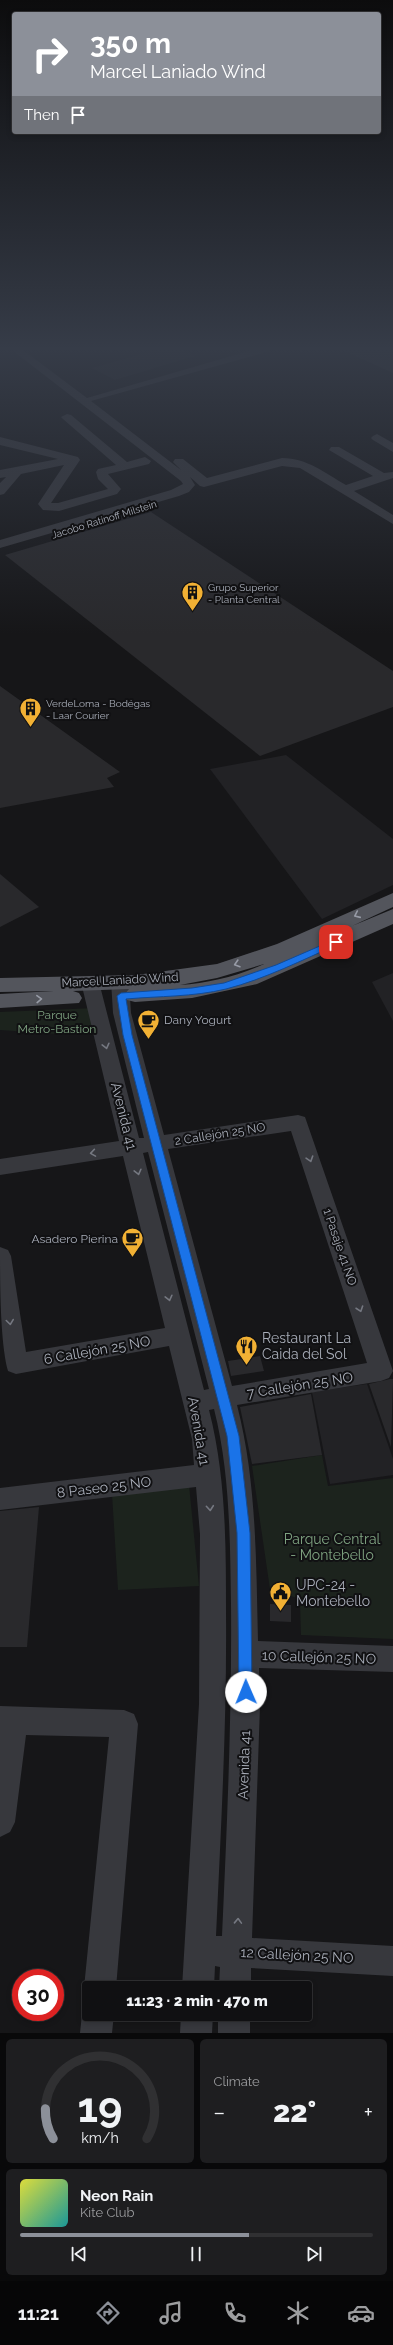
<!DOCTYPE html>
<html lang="en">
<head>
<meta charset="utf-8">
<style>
  body { margin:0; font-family:Raleway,sans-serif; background:#1e1e20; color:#f1f3f6; height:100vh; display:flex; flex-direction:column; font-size:15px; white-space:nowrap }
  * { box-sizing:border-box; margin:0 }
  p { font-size:13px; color:#9c9d9f }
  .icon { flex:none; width:22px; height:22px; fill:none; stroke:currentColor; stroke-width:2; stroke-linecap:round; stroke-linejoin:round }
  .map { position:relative; height:2033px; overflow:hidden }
  .side { display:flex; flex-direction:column; gap:6px; padding:6px; background:#09090a; flex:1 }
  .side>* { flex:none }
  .guide { position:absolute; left:12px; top:12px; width:369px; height:122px; border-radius:4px; box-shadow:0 2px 6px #0003,0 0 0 1px #303032; background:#8c9099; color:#fff; overflow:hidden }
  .speed { position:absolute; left:12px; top:1969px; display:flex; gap:8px; font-size:20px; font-weight:700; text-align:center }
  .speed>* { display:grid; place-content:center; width:52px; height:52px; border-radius:50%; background:#101012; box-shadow:0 2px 6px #0003,0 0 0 1px #303032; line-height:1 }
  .speed .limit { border:6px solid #d22; background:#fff; color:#111 }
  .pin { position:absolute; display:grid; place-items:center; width:34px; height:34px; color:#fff; margin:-17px; border-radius:8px; box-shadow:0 2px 6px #0006 }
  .me { position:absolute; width:44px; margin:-22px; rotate:359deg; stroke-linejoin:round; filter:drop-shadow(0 0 3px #0008) }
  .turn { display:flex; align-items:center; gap:14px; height:84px; padding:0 12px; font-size:18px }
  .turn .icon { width:52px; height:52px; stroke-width:2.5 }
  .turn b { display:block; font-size:28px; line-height:34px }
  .then { display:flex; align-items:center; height:38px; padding:0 12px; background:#0003; gap:8px; font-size:15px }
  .big { font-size:30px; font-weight:800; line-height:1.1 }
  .side .widget { flex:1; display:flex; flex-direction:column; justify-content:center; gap:6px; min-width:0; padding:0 14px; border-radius:6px; background:#1e1e20 }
  .side .dial { align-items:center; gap:0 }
  .dial svg { height:104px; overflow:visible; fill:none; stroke:#303032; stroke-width:7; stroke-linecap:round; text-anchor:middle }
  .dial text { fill:#f1f3f6; stroke:none }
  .song { display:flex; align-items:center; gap:12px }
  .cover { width:48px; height:48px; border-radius:6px; background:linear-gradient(135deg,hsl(60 70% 55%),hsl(180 70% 35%)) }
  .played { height:4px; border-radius:2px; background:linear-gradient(90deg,#8c9099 65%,#303032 65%) }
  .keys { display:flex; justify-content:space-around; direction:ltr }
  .heat { display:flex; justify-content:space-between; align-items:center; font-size:22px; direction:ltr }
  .side .tiles { flex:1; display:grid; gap:6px; grid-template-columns:1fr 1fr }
  .widget:last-child { grid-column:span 2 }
  .trip { position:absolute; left:82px; top:1981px; width:230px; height:40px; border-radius:4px; background:#101012; box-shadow:0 2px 6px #0003,0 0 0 1px #303032; font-weight:800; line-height:40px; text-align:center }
  .menu { display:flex; height:64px; justify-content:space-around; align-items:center; background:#060607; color:#9c9d9f }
  .menu .icon { width:28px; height:28px }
  .menu .on { color:#8c9099 }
  .menu b { font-size:18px; color:#f1f3f6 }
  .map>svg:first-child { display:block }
  .built { fill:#222225 }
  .green { fill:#1c231d }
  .building { fill:#29292c }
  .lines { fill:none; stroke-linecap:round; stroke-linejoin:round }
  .minor { fill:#37383d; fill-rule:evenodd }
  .major { fill:#53555c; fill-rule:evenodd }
  .oneway { stroke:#979ba6 }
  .oneway2 { stroke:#757881 }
  .route { fill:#1a73e8; stroke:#114b97 }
  .labels { text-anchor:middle; stroke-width:4; stroke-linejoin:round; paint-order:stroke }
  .far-street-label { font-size:10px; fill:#a8adb8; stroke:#111113 }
  .far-poi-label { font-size:10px; fill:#a8adb8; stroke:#111113; text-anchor:start }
  .street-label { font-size:12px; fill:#a8adb8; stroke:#111113 }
  .park-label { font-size:12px; fill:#7fa381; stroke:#111113 }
  .poi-label { font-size:12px; fill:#a8adb8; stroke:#111113; text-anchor:start }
  .near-street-label { font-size:14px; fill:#a8adb8; stroke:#111113 }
  .near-poi-label { font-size:14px; fill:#a8adb8; stroke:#111113; text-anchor:start }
  .near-park-label { font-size:14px; fill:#7fa381; stroke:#111113 }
</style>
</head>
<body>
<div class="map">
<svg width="393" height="2033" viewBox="0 0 393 2033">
  <rect width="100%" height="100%" fill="#161618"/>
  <!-- built -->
  <g class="built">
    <polygon points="156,350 183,350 195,356 115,380 92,368"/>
    <polygon points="286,755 393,839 393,885 322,919 210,769"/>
    <polygon points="393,973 393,1021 372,982"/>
    <polygon points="367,1384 393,1459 393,1475 330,1484 312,1392"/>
  </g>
  <!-- green -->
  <g class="green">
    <polygon points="96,1008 102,1029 57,1034 0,1030 0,1012"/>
    <polygon points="322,1455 328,1486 393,1478 393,1639 301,1635 300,1603 297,1598 288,1595 271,1596 252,1466"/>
    <polygon points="189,1485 199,1586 118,1590 112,1494"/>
  </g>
  <!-- building -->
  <g class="building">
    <polygon points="342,350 393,350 393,373"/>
    <polygon points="151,512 393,671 393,707 260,756 5,555"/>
    <polygon points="0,686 120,772 107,778 114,787 0,808"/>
    <polygon points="0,874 39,907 0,927"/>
    <polygon points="260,1356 264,1371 231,1376 228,1361"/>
    <polygon points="390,1379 393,1379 391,1447 369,1384"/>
    <polygon points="311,1394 322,1455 252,1464 240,1407"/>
    <polygon points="39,1507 27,1647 0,1647 0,1511"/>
    <polygon points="270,1604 291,1605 291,1622 270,1621"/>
  </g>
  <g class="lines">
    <!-- minor -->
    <g class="minor">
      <path d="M 12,350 L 23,350 L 87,398 L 252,350 L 268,350 L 267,352 L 91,401 L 181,470 L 173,462 L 175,459 L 183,459 L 207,478 L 282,458 C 307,458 325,473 346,485 L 373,476 L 329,450 L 331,447 L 339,447 L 384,473 L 393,472 L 393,478 L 354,491 L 393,515 L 393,524 L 300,468 L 282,466 L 204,487 L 200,486 L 190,477 L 195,485 L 189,492 L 179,496 L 0,548 L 0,540 L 171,490 L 183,484 L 181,481 Z"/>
      <polygon points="67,414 71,415 127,462 145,457 151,461 149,464 108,474 121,489 117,494 59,511 43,510 38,504 64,465 21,474 4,494 0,495 0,483 6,477 0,478 0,470 58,459 0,445 0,437 78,457 80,460 51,503 58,503 108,489 98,479 96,472 98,469 116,465 63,419 61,417"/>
      <polygon points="377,434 393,443 393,452 373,440 371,438 373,436"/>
      <path d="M 120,975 L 127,977 L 129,981 L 131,1013 L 164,1135 L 298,1115 L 305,1117 L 393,1371 L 389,1378 L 381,1381 L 237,1405 C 257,1482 256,1563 258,1641 L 393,1646 L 393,1672 L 259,1668 L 260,1705 L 252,1938 L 393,1946 L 393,1976 L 251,1968 L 251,1988 L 219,1988 L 220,1967 L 215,1966 L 214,1988 L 182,1988 L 199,1704 L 200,1534 L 196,1487 L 0,1510 L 0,1488 L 194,1465 L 192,1439 L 169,1346 L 16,1374 L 8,1371 C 0,1343 0,1280 0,1247 L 8,1250 L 11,1256 L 26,1352 L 165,1328 L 123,1156 L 0,1175 L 0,1159 L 119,1141 L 81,982 L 83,978 L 90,976 L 97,978 L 99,982 L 139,1138 L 144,1138 L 113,1013 L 111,981 L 113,977 ZM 291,1131 L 367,1363 L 232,1386 L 168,1149 ZM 148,1152 L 209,1389 L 204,1390 L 143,1153 ZM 214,1409 C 230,1472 230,1539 231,1604 C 232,1715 227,1825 222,1936 L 216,1936 C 221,1827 227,1720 226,1612 C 226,1544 226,1476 209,1410 Z"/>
      <polygon points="0,1706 124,1710 134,1714 138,1724 116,1988 89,1988 89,1999 84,1988 109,1737 26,1735 15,1822 10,1832 0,1837"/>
      <polygon points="89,2002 89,2014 114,2014 112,2033 80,2033 82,2014"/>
      <polygon points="181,2014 213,2014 212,2033 180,2033"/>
      <rect x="218" y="2014" width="32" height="19"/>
    </g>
    <!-- major -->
    <path class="major" d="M 393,893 L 393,907 L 352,926 L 393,909 L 393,924 L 257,984 L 192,998 L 135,1002 L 127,1000 L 124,995 L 129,989 L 73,991 L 79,993 L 82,998 L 79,1003 L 0,1008 L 0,994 L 54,991 L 0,992 L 0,978 L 136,975 L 217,964 L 277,944 ZM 264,964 C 238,976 209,983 180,985 L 217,978 Z"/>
  </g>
  <!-- one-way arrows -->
  <defs><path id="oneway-chevron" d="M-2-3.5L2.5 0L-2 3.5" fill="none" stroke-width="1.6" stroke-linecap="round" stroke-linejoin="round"/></defs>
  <g class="oneway">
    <use href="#oneway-chevron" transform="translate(357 915) rotate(156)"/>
    <use href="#oneway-chevron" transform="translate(237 964) rotate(163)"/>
    <use href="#oneway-chevron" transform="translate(39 999) rotate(-2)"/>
  </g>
  <g class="oneway2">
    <use href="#oneway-chevron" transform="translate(106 1046) rotate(76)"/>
    <use href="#oneway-chevron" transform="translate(93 1153) rotate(171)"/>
    <use href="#oneway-chevron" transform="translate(310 1159) rotate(72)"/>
    <use href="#oneway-chevron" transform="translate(138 1172) rotate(76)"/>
    <use href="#oneway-chevron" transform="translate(169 1298) rotate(76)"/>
    <use href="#oneway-chevron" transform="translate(360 1309) rotate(71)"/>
    <use href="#oneway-chevron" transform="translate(10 1322) rotate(82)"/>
    <use href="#oneway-chevron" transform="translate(210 1508) rotate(85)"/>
    <use href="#oneway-chevron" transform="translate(238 1921) rotate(-88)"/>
  </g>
  <!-- sky -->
  <linearGradient id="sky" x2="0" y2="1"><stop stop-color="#0c0c0d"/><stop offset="0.55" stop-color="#363c48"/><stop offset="1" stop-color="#363c48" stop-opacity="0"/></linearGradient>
  <rect width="393" height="634" fill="url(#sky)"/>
  <!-- route -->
  <path class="route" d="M 336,939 L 339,940 L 339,944 C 302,960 265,979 226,989 C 193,997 159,996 126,999 L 132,1035 L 239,1436 L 250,1533 L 252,1692 L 250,1697 L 246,1699 L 241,1697 L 239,1692 L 237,1533 L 227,1436 L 123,1035 L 117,996 L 121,993 L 192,988 L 224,983 L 276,965 Z"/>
  <!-- icons -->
  <defs>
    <symbol id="building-pin" viewBox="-11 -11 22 30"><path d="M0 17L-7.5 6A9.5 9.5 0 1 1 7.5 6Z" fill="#f2b134" stroke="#111113"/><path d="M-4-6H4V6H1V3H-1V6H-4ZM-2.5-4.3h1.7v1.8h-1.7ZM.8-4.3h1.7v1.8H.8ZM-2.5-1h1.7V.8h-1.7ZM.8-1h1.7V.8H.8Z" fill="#111"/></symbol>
    <symbol id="cafe-pin" viewBox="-11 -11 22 30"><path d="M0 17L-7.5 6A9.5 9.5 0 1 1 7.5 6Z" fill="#f2b134" stroke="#111113"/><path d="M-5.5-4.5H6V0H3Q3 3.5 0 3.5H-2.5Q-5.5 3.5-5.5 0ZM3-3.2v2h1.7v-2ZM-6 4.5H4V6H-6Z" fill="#111"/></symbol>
    <symbol id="restaurant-pin" viewBox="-11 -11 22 30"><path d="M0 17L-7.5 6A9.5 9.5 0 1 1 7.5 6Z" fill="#f2b134" stroke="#111113"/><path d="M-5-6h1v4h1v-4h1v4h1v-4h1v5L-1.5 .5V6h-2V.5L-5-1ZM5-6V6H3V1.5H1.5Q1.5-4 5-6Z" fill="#111"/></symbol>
    <symbol id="civic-pin" viewBox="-11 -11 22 30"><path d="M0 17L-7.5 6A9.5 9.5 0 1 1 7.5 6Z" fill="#f2b134" stroke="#111113"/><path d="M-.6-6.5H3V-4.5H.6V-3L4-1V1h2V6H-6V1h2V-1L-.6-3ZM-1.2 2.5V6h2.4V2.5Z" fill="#111"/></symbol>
  </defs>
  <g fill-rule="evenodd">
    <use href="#building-pin" x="180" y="580" width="25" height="34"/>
    <use href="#building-pin" x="18" y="696" width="25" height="34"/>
    <use href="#cafe-pin" x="136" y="1008" width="25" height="34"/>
    <use href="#cafe-pin" x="120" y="1226" width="25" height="34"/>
    <use href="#restaurant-pin" x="234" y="1334" width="25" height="34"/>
    <use href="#civic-pin" x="268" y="1580" width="25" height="34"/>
  </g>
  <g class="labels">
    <!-- far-street labels -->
    <g class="far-street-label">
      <text transform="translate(104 519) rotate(-17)" y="4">Jacobo Ratinoff Milstein</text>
    </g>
    <!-- far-poi labels -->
    <g class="far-poi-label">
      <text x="208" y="591">Grupo Superior<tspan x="208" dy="12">- Planta Central</tspan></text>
      <text x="46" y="707">VerdeLoma - Bodégas<tspan x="46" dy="12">- Laar Courier</tspan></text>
    </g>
    <!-- street labels -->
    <g class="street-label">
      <text transform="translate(120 980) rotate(-3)" y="4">Marcel Laniado Wind</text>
      <text transform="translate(220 1134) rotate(-9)" y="4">2 Callejón 25 NO</text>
      <text transform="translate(340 1247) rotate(71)" y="4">1 Pasaje 41 NO</text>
    </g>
    <!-- park labels -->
    <g class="park-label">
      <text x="57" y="1019">Parque<tspan x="57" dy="14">Metro-Bastion</tspan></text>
    </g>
    <!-- poi labels -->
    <g class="poi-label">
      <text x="164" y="1024">Dany Yogurt</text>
      <text x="118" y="1243" text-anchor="end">Asadero Pierina</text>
    </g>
    <!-- near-street labels -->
    <g class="near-street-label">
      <text transform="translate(124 1116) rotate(76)" y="5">Avenida 41</text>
      <text transform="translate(97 1350) rotate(-10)" y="5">6 Callejón 25 NO</text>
      <text transform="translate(300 1385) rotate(-9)" y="5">7 Callejón 25 NO</text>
      <text transform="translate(199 1431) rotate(80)" y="5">Avenida 41</text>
      <text transform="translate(104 1487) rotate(-7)" y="5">8 Paseo 25 NO</text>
      <text transform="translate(319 1657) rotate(2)" y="5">10 Callejón 25 NO</text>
      <text transform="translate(244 1765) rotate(-88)" y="5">Avenida 41</text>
      <text transform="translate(297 1955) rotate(3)" y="5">12 Callejón 25 NO</text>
    </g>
    <!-- near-poi labels -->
    <g class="near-poi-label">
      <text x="262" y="1343">Restaurant La<tspan x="262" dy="16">Caida del Sol</tspan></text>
      <text x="296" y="1590">UPC-24 -<tspan x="296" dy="16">Montebello</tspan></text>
    </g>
    <!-- near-park labels -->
    <g class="near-park-label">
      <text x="332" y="1544">Parque Central<tspan x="332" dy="16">- Montebello</tspan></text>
    </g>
  </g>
</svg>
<div class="speed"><div class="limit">30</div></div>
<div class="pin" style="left:336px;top:942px;background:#d93025"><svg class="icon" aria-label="arrive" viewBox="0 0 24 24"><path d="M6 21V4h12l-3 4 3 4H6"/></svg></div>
<svg class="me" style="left:246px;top:1692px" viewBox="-20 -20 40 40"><circle r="19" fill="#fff"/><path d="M0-13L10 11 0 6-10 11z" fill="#1a73e8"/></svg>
<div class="trip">11:23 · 2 min · 470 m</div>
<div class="guide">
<div class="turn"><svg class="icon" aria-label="right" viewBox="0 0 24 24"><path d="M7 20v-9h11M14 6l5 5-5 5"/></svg><div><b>350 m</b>Marcel Laniado Wind</div></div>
<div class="then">Then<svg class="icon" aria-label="arrive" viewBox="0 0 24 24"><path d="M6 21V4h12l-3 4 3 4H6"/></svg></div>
</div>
</div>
<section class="side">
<div class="tiles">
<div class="widget dial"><svg viewBox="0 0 100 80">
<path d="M14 69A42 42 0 1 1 86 69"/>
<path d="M14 69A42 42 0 0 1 8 46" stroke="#8c9099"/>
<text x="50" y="56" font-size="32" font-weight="700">19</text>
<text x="50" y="72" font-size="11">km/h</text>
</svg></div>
<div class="widget"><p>Climate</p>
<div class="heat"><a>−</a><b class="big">22°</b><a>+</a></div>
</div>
<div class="widget">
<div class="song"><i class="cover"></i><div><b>Neon Rain</b><p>Kite Club</p></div></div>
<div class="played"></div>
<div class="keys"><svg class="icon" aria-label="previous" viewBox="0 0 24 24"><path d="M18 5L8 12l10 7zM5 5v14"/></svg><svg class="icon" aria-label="pause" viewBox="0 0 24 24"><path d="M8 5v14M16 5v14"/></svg><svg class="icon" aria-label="next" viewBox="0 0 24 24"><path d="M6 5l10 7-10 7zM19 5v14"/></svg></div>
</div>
</div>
</section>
<nav class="menu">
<b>11:21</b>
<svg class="icon on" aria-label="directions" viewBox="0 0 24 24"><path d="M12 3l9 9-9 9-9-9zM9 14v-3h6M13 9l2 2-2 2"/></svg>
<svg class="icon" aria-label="music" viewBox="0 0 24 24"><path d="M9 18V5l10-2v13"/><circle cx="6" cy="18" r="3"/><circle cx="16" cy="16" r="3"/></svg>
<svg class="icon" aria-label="phone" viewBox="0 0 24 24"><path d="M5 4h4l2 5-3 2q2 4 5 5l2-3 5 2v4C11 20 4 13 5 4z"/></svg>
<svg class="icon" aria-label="climate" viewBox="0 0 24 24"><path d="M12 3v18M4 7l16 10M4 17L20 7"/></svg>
<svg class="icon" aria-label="car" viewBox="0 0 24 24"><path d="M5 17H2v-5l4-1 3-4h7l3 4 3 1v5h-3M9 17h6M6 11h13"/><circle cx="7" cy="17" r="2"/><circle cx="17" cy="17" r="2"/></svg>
</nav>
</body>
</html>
